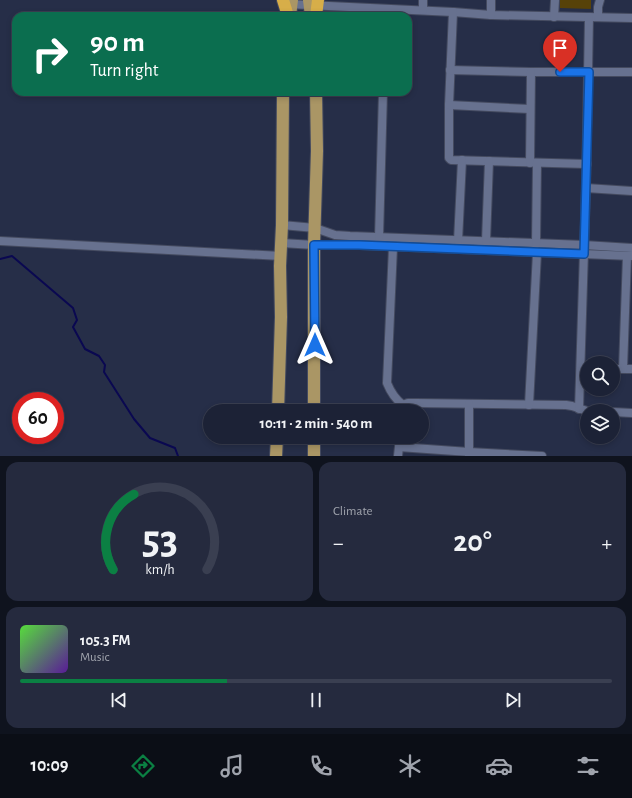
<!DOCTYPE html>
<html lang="en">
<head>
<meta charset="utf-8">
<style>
  body { margin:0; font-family:"Alegreya Sans",sans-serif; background:#252a3e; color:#f1f3f6; height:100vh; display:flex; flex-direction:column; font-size:15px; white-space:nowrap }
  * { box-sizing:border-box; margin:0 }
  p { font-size:13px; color:#a0a4ad }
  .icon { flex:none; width:22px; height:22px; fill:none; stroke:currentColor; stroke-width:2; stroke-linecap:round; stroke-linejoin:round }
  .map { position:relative; height:456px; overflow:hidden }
  .panel { display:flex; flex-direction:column; gap:6px; padding:6px; background:#0f131e; flex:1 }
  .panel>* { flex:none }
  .hud { position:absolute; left:12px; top:12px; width:400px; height:84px; border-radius:12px; box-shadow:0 2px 6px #0003,0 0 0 1px #3a3f51; background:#0b6e4f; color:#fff; overflow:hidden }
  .controls { position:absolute; left:580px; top:356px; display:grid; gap:8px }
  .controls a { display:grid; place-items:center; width:40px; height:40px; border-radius:50%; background:#1c2236; box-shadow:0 2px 6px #0003,0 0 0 1px #3a3f51; font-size:20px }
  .speed { position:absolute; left:12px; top:392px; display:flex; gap:8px; font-size:20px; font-weight:700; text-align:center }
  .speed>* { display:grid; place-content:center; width:52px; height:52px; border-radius:50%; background:#1c2236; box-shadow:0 2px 6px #0003,0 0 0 1px #3a3f51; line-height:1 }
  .speed .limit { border:6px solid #d22; background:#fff; color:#111 }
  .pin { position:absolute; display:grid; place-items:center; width:34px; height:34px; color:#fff; margin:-41px -17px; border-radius:50% 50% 50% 0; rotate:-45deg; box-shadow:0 0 4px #0007 }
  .pin .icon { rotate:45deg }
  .me { position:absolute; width:44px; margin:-22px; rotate:0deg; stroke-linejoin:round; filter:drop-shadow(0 0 3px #0008) }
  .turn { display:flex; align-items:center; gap:14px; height:84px; padding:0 12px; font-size:18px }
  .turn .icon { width:52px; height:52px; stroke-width:2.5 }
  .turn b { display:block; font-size:28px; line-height:34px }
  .big { font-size:30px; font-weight:700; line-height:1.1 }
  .panel .widget { flex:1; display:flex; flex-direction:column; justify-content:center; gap:6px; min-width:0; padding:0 14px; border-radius:12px; background:#252a3e }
  .panel .dial { align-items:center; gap:0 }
  .dial svg { height:104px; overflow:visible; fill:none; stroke:#3a3f51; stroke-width:7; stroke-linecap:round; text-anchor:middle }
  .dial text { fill:#f1f3f6; stroke:none }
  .song { display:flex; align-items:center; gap:12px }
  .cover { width:48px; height:48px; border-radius:6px; background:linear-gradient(135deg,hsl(110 70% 55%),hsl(270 70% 35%)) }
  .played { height:4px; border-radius:2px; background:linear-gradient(90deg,#0b8043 35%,#3a3f51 35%) }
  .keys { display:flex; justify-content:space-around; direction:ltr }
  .heat { display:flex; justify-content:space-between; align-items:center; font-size:22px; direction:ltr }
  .panel .tiles { flex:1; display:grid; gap:6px; grid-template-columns:1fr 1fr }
  .widget:last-child { grid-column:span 2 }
  .trip { position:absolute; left:203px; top:404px; width:226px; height:40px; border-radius:20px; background:#1c2236; box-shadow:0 2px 6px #0003,0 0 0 1px #3a3f51; font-weight:700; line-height:40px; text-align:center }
  .dock { display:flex; height:64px; justify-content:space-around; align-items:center; background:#0b0e16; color:#a0a4ad }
  .dock .icon { width:28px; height:28px }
  .dock .on { color:#0b8043 }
  .dock b { font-size:18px; color:#f1f3f6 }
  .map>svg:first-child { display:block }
  .green { fill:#574209 }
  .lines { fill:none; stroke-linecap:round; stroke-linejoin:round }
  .stream { stroke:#0a0851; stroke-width:2 }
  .street-casing { stroke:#444a5f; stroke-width:10 }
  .primary-casing { stroke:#444a5f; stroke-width:14 }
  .highway-casing { stroke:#444a5f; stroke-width:14 }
  .street { stroke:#67718f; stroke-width:8 }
  .primary { stroke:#aa9665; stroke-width:12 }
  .highway { stroke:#d7ae49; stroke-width:12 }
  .route-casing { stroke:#114b97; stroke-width:10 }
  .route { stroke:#1a73e8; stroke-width:7 }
</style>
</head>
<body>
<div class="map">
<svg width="632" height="456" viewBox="0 0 632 456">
  <rect width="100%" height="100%" fill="#262e48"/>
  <!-- green -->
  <polygon class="green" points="560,0 591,0 591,9 560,8"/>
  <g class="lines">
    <!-- stream -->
    <polyline class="stream" points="0,259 12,256 73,308 77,320 73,327 85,349 99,356 105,365 104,372 134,419 150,438 175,448 178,456"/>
    <defs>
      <g id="street">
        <polyline points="287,4 453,12 491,15 632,18"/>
        <polyline points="423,10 423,0"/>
        <polyline points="453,12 449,105 449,158 451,160 587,164"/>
        <polyline points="491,15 491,0"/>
        <polyline points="554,17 555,0"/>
        <polyline points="598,17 598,7 600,0"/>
        <polyline points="450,70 531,72 632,72"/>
        <polyline points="449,105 530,109"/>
        <polyline points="530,163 531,72"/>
        <polyline points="586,188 632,191"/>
        <polyline points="282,225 315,228 335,235 350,236 584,245 632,248"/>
        <polyline points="379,237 383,92"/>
        <polyline points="0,241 281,256"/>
        <polyline points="458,241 462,160"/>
        <polyline points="486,241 489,161"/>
        <polyline points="282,243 314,245 359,245 632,256"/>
        <polyline points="536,244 537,163"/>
        <path d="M 393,247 L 387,383 C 391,393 395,399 403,405"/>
        <polyline points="613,369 632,369"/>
        <polyline points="623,369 627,256"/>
        <polyline points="403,405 408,403 416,403 566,405 572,406 587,411"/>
        <polyline points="529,405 537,253"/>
        <polyline points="579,409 586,188 589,17"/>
        <polyline points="613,412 632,413"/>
        <polyline points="399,447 469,452 542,456"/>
        <polyline points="398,456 400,437"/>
        <polyline points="469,456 469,404"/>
      </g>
      <g id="primary">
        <polyline points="309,0 311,16"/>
        <polyline points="290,16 292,0"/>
        <polyline points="278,411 281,317 280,266 282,225 283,92"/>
        <polyline points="314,411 314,245 317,151 316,92"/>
        <polyline points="276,456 277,437"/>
        <polyline points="314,456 314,437"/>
      </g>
      <g id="highway">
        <polyline points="283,0 288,16"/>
        <polyline points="316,16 318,0"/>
      </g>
    </defs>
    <!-- street casing -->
    <use href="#street" class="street-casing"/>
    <!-- primary casing -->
    <use href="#primary" class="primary-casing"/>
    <!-- highway casing -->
    <use href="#highway" class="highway-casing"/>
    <!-- street -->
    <use href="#street" class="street"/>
    <!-- primary -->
    <use href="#primary" class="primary"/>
    <!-- highway -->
    <use href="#highway" class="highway"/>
  </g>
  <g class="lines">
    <defs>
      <polyline id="route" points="315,345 314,245 359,245 584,254 589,72 560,72"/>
    </defs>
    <!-- route casing -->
    <use href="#route" class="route-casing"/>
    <!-- route -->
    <use href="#route" class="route"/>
  </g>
</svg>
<div class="controls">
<a><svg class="icon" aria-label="search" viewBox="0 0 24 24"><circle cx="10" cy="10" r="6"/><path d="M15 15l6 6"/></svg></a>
<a><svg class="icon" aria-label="layers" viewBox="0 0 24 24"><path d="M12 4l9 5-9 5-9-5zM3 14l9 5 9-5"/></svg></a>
</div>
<div class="speed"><div class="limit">60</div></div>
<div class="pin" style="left:560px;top:72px;background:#d93025"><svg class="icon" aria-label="arrive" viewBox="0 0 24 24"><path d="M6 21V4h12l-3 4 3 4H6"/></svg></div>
<svg class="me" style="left:315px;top:345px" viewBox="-20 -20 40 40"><path d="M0-17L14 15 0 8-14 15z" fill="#1a73e8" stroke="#fff" stroke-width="4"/></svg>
<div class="trip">10:11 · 2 min · 540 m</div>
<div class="hud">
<div class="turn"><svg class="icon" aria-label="right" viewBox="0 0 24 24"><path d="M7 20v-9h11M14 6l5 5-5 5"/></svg><div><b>90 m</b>Turn right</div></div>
</div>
</div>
<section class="panel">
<div class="tiles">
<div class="widget dial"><svg viewBox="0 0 100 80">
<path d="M14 69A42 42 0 1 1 86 69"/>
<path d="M14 69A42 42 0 0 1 30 11" stroke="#0b8043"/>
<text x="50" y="56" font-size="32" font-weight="700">53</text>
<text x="50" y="72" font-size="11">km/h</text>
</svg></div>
<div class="widget"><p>Climate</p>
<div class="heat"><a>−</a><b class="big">20°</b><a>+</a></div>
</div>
<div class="widget">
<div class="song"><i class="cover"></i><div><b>105.3 FM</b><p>Music</p></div></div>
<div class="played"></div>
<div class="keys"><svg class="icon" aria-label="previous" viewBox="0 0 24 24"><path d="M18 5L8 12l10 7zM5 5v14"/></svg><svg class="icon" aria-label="pause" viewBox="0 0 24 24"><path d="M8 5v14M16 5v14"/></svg><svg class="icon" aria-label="next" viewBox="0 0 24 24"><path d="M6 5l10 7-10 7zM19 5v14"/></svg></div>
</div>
</div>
</section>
<nav class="dock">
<b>10:09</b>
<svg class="icon on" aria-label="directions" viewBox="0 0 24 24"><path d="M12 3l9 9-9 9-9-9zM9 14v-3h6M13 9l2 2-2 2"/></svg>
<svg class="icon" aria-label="music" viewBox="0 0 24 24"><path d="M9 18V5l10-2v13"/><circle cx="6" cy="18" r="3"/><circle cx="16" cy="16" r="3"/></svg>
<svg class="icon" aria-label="phone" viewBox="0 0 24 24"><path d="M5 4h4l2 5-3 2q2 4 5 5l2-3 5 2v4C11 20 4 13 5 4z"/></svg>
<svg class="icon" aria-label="climate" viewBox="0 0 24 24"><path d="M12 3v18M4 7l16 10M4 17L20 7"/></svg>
<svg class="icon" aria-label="car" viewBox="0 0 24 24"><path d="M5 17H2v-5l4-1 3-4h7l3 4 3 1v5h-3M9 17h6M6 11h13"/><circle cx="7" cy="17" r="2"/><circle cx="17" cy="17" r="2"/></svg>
<svg class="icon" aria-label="filters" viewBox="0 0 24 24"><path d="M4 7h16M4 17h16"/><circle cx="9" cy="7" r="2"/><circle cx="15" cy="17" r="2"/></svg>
</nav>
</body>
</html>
